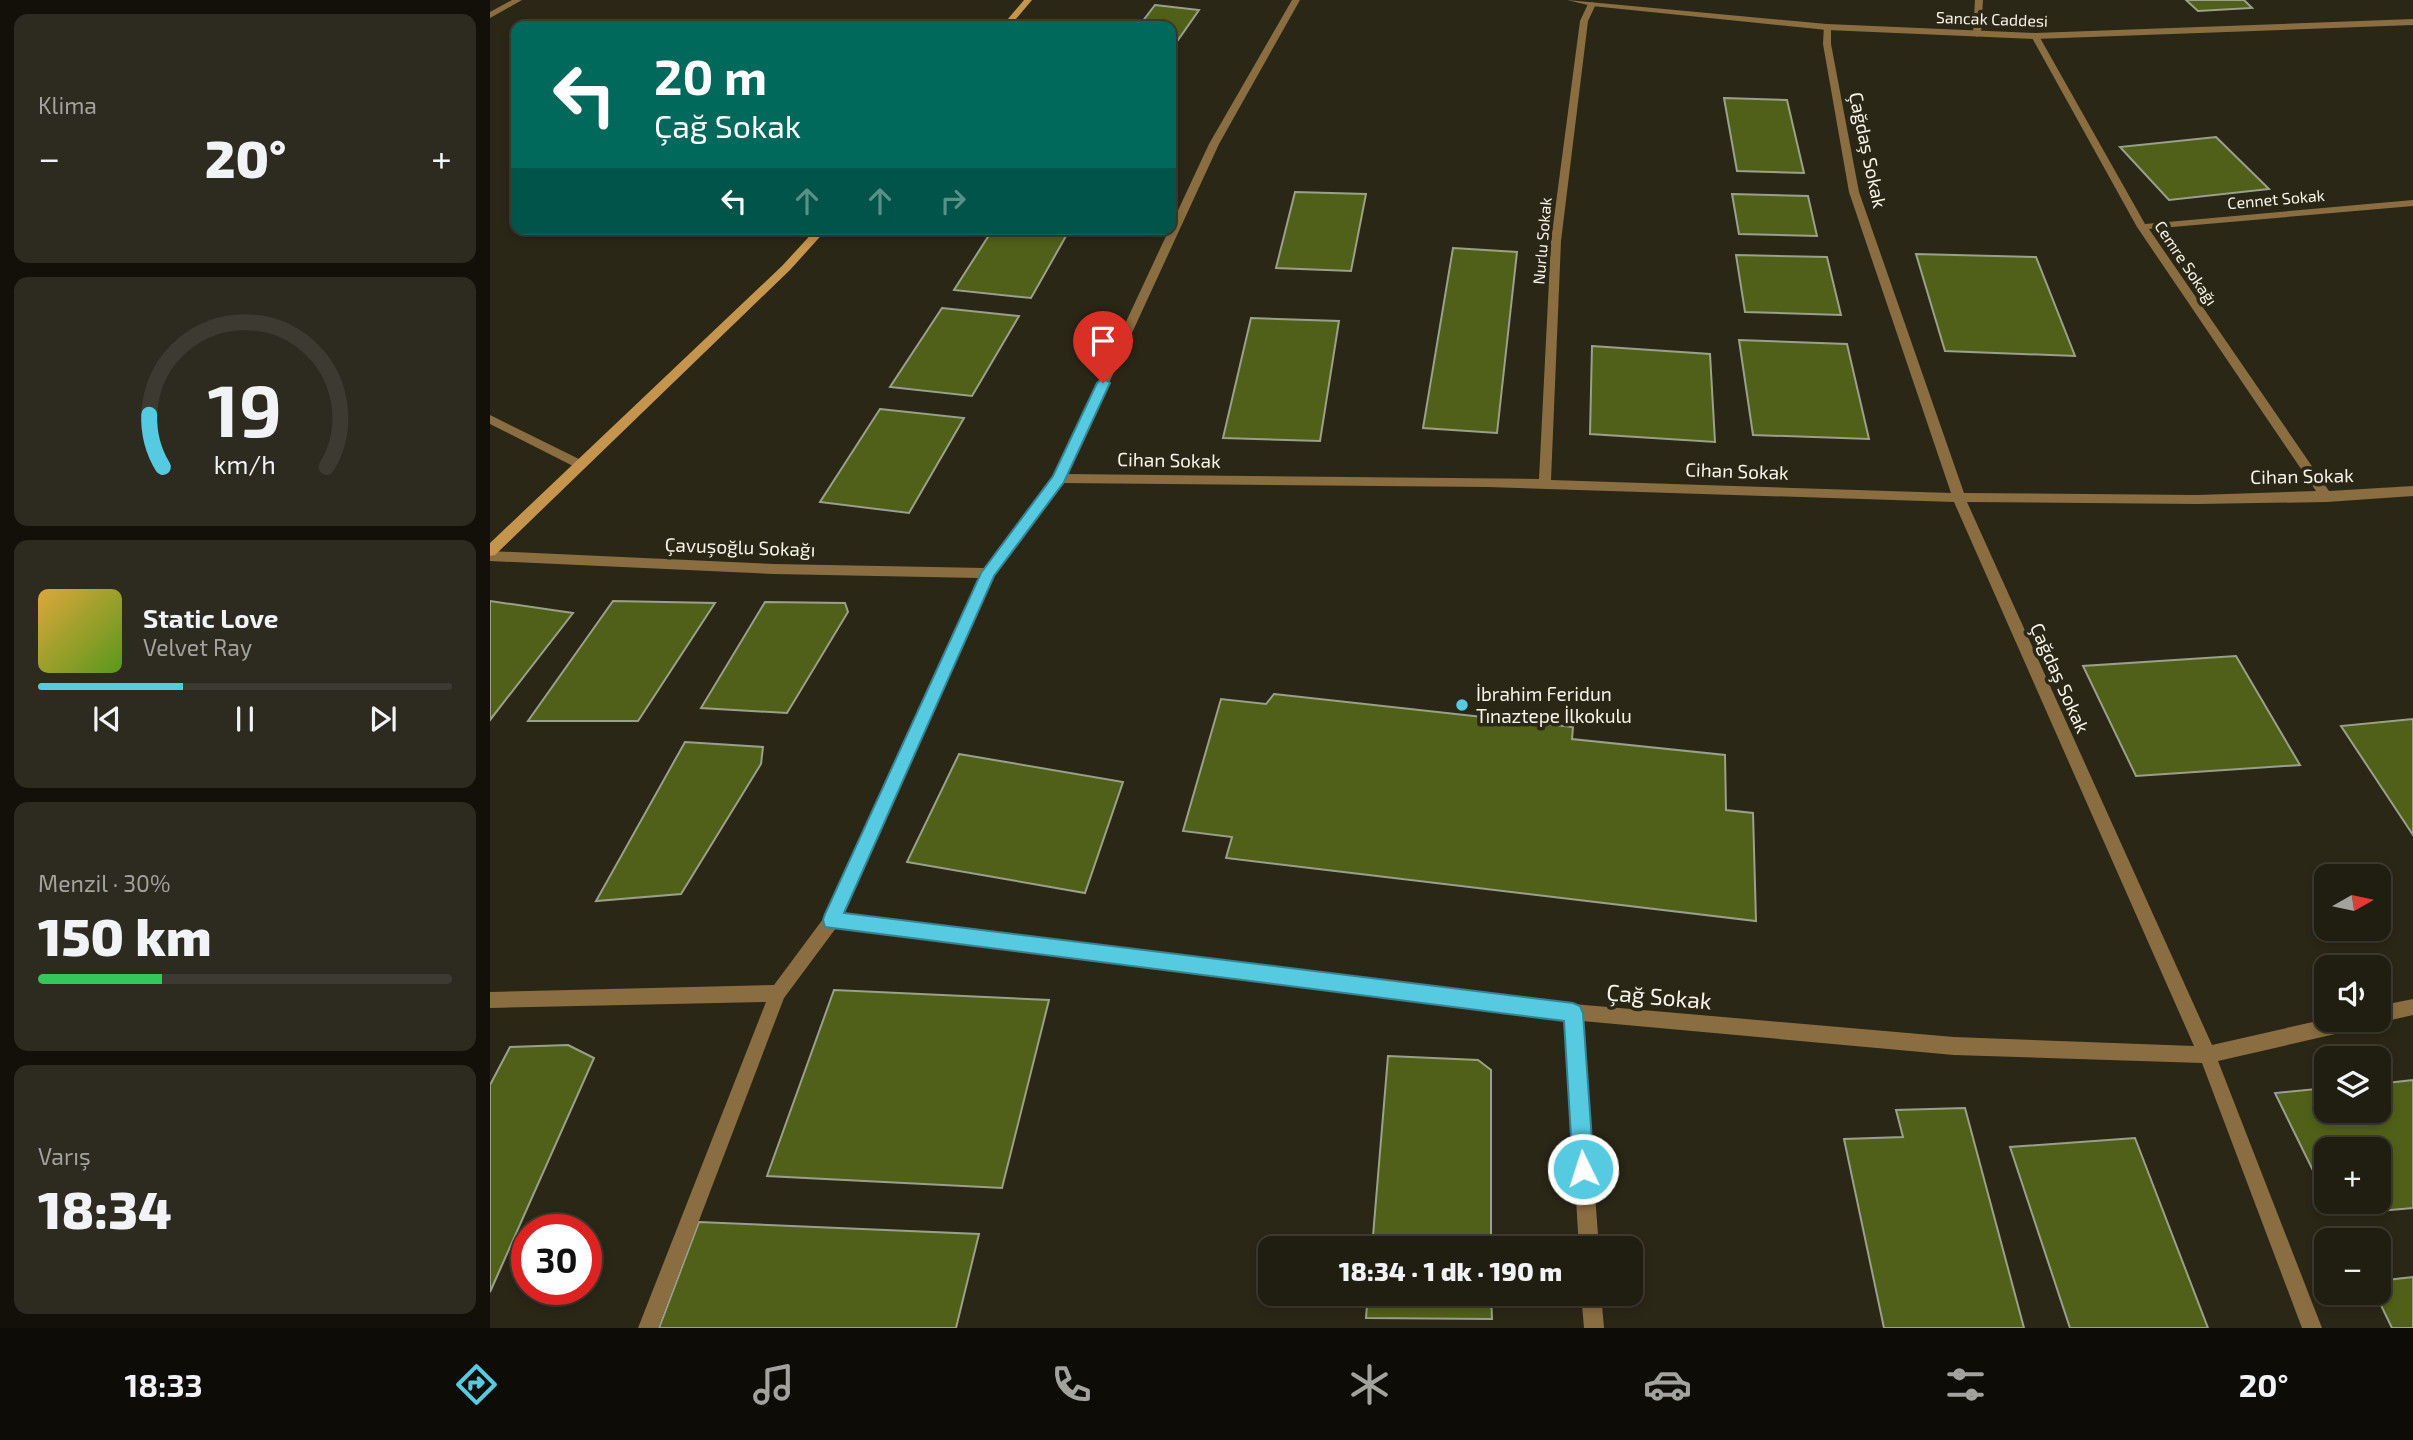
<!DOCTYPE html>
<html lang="tr">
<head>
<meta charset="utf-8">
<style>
  body { margin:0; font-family:"Exo 2",sans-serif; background:#2d2a1f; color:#f1f3f6; height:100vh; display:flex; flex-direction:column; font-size:26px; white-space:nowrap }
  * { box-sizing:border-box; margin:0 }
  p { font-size:23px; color:#a2a29f }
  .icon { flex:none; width:38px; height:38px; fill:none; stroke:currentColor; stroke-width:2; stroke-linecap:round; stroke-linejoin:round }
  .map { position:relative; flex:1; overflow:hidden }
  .details { display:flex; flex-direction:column; gap:14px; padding:14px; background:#121009; width:490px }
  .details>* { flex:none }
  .hud { position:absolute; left:21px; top:21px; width:665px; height:214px; border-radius:14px; box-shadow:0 4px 10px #0003,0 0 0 2px #3d3b31; background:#00695c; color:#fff; overflow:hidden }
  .needle { width:46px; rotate:81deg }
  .controls { position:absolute; left:1824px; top:864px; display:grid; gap:14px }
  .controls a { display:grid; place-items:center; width:77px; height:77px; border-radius:14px; background:#201d11; box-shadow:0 4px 10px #0003,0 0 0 2px #3d3b31; font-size:35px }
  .speed { position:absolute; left:21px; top:1214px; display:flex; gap:14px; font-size:35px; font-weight:700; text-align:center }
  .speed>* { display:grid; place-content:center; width:91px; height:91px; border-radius:50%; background:#201d11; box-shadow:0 4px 10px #0003,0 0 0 2px #3d3b31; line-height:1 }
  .speed .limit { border:10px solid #d22; background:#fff; color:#111 }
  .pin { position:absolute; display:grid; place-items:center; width:60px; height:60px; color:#fff; margin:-72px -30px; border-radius:50% 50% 50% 0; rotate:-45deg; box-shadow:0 0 7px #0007 }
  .pin .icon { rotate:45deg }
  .me { position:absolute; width:77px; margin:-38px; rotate:356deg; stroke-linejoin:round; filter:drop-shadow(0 0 5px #0008) }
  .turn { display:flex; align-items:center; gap:24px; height:147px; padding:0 28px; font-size:32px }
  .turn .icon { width:91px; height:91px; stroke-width:2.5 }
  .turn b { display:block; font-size:49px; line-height:60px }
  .lanes { display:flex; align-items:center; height:66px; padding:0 28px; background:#0003; justify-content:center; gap:35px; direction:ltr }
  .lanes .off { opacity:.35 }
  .big { font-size:52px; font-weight:800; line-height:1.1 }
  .details .card { flex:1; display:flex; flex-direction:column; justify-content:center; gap:10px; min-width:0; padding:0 24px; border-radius:14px; background:#2d2a1f }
  .details .dial { align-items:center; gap:0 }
  .dial svg { height:182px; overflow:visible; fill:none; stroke:#3d3b31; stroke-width:7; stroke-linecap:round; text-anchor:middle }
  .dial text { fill:#f1f3f6; stroke:none }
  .song { display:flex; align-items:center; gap:21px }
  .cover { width:84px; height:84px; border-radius:10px; background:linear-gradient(135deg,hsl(40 70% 55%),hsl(90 70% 35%)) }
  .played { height:7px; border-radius:4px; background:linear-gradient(90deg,#55cae0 35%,#3d3b31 35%) }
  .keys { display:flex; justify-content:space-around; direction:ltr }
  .heat { display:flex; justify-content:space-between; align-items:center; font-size:38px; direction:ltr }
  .charge { height:10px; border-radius:5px; background:linear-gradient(90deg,#34c759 30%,#3d3b31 0) }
  .trip { position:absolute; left:768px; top:1236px; width:385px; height:70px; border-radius:14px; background:#201d11; box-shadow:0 4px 10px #0003,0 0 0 2px #3d3b31; font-weight:800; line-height:70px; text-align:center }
  .tab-bar { display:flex; height:112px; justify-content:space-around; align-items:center; background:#0d0c07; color:#a2a29f }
  .tab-bar .icon { width:49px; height:49px }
  .tab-bar .on { color:#55cae0 }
  .tab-bar b { font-size:32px; color:#f1f3f6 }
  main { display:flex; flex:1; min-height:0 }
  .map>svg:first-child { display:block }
  .building { fill:#516018; stroke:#9aa08c; stroke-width:2 }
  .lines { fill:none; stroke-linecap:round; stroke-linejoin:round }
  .minor { fill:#8b6d42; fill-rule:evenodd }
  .tertiary { fill:#8b6d42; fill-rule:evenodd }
  .secondary { fill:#c5944d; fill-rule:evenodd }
  .route { fill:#55cae0; stroke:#378392; stroke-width:2 }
  .poi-dot { fill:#55cae0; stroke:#2b2717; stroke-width:2.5 }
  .labels { text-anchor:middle; stroke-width:7; stroke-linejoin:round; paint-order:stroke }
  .far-street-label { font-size:16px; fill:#f6f4e9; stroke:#2b2717 }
  .street-label { font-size:19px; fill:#f6f4e9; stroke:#2b2717 }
  .poi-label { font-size:19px; fill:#f6f4e9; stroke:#2b2717; text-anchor:start }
  .near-street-label { font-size:23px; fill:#f6f4e9; stroke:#2b2717 }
</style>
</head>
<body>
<main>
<section class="details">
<div class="card"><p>Klima</p>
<div class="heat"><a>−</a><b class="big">20°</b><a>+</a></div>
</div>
<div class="card dial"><svg viewBox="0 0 100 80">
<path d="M14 69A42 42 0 1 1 86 69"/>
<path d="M14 69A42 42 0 0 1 8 46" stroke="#55cae0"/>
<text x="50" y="56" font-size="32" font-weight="700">19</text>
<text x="50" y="72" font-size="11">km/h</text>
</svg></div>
<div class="card">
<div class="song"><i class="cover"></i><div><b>Static Love</b><p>Velvet Ray</p></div></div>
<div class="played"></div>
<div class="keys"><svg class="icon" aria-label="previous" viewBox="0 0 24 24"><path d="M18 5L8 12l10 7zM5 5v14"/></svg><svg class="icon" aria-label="pause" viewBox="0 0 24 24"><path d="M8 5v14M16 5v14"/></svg><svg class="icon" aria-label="next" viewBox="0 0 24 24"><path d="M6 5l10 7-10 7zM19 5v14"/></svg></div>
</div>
<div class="card"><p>Menzil · 30%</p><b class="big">150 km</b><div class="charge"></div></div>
<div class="card"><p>Varış</p><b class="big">18:34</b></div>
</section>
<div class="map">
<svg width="1923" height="1328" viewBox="0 0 1923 1328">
  <rect width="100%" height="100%" fill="#2b2717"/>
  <!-- building -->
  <g class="building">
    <polygon points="1696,0 1754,0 1762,8 1708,11"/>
    <polygon points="665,5 709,10 681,50 681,26 649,26"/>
    <polygon points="1234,98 1297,100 1314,173 1247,171"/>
    <polygon points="1726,137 1779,189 1679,200 1630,147"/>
    <polygon points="805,192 876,194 861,271 786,268"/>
    <polygon points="1242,194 1318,196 1327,236 1249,234"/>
    <polygon points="503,229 580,229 541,298 464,290"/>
    <polygon points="963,248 1027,252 1007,433 933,428"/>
    <polygon points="1426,254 1546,257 1585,356 1455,351"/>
    <polygon points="1246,255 1337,257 1351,315 1255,312"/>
    <polygon points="452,308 529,316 482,396 400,387"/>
    <polygon points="761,318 849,321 830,441 733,438"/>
    <polygon points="1249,340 1357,344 1379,439 1263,435"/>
    <polygon points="1102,346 1220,354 1225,442 1100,434"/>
    <polygon points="390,409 474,418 419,513 330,502"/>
    <polygon points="0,601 83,613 0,720"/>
    <polygon points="123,601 225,603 148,721 38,721"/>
    <polygon points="275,602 355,603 358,612 297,713 211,708"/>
    <polygon points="1746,656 1810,765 1646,776 1593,666"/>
    <polygon points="784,694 1083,727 1082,739 1235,755 1236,810 1263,813 1266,921 736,858 742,837 693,831 731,699 776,704"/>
    <polygon points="1923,719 1923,835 1851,726"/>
    <polygon points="195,742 273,747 271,764 191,894 106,901"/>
    <polygon points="469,754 633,782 595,893 417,862"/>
    <polygon points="344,990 559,1000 512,1188 277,1176"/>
    <polygon points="78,1045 104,1058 0,1292 0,1085 20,1047"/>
    <polygon points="898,1056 988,1060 1001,1070 1001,1248 882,1248"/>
    <polygon points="1923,1080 1923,1208 1844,1215 1838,1202 1888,1202 1888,1150 1836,1150 1836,1197 1785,1093 1836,1088 1836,1111 1888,1111 1888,1084"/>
    <polygon points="1475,1108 1534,1328 1394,1328 1354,1139 1413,1137 1406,1110"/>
    <polygon points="1645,1138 1718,1328 1580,1328 1520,1147"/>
    <polygon points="209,1222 489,1234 466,1328 169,1328"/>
    <polygon points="1923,1277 1923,1328 1902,1328 1885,1293 1888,1293 1888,1281"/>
    <polygon points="878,1293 1001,1293 1002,1319 876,1318"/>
  </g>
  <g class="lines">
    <!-- minor -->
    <g class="minor">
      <polygon points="22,0 32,0 0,18 0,12"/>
      <path d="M 802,0 L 810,0 L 729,144 L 577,474 L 1049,479 L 1061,241 L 1090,21 L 1098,4 L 1102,2 L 1106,4 L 1098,21 L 1071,241 L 1061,480 L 1461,493 L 1359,192 L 1333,44 L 1334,25 L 1341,27 L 1341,44 L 1369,192 L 1474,493 L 1707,495 L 1826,491 L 1647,227 L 1541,36 L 1542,34 L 1549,36 L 1655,224 L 1923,200 L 1923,206 L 1659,229 L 1839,491 L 1923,486 L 1923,496 L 1837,502 L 1707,504 L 1477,502 L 1722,1045 L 1836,1019 L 1875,1020 L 1873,1026 L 1867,1029 L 1728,1061 L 1832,1328 L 1812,1328 L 1712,1063 L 1464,1055 L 1092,1021 L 1109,1248 L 1089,1248 L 1075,1019 L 346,928 L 294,998 L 168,1328 L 148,1328 L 276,1002 L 0,1008 L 0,992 L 284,985 L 336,915 L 489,578 L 284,574 L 0,561 L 0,551 L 284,564 L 495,568 L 564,476 L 719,144 ZM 572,483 L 998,487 L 1464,502 L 1704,1046 L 1464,1037 L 1083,1004 L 353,914 L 503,576 Z"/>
      <polygon points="1485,0 1493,0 1491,34 1487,37 1483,34"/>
      <polygon points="1923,999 1923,1015 1888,1023 1882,1021 1888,1020 1888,1006"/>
      <polygon points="1091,1293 1111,1293 1114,1328 1094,1328"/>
    </g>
    <!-- tertiary -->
    <g class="tertiary">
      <polygon points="1077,0 1337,24 1545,33 1923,19 1923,25 1545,39 1337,30 1102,6"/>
      <polygon points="0,415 93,461 95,464 89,468 85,467 0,424"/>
    </g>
    <!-- secondary -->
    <g class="secondary">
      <polygon points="534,0 542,0 520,26 512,26"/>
      <polygon points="326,229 337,229 300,270 5,555 0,556 0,543 292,266"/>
    </g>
  </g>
  <!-- route -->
  <polygon class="route" points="613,378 620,383 574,482 504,576 354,913 1083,1003 1090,1006 1093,1013 1104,1169 1101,1177 1093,1180 1086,1177 1083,1169 1074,1021 335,927 333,920 335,914 491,573 563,476 607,383"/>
  <!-- markers -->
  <circle class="poi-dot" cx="972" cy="705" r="7"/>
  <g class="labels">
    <!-- far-street labels -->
    <g class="far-street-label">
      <text transform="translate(1502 19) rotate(2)" y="6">Sancak Caddesi</text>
      <text transform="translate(1786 199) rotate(-5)" y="6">Cennet Sokak</text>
      <text transform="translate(1052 241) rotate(-85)" y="6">Nurlu Sokak</text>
      <text transform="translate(1696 263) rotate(56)" y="6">Cemre Sokağı</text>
    </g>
    <!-- street labels -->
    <g class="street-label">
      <text transform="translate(1378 150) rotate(78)" y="7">Çağdaş Sokak</text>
      <text transform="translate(679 460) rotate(1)" y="7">Cihan Sokak</text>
      <text transform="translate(1247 471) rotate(2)" y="7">Cihan Sokak</text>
      <text transform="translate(1812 476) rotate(-1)" y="7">Cihan Sokak</text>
      <text transform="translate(250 547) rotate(2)" y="7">Çavuşoğlu Sokağı</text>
      <text transform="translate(1570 678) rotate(66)" y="7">Çağdaş Sokak</text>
    </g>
    <!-- poi labels -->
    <g class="poi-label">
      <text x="986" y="701">İbrahim Feridun<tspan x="986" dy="22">Tınaztepe İlkokulu</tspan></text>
    </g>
    <!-- near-street labels -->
    <g class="near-street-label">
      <text transform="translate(1169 997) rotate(5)" y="8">Çağ Sokak</text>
    </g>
  </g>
</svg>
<div class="controls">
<a><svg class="needle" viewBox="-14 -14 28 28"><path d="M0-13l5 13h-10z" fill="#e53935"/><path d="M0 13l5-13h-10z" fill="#a2a29f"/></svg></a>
<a><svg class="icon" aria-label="sound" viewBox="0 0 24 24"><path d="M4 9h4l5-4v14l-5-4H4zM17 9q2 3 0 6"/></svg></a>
<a><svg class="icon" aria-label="layers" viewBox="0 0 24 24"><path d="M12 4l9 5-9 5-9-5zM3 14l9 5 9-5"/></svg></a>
<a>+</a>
<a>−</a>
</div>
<div class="speed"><div class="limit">30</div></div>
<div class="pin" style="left:613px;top:383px;background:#d93025"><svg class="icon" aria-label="arrive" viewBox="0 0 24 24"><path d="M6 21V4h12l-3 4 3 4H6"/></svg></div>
<svg class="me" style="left:1093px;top:1169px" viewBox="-20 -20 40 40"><circle r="17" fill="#55cae0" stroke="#fff" stroke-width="3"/><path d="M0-11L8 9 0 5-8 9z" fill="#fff"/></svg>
<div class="trip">18:34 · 1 dk · 190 m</div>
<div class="hud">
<div class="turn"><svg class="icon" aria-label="left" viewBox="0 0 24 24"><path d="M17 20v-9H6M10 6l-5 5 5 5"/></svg><div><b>20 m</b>Çağ Sokak</div></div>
<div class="lanes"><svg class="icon" aria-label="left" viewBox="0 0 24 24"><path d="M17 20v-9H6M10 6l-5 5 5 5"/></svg><svg class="icon off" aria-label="ahead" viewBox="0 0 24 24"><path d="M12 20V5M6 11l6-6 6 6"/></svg><svg class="icon off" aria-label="ahead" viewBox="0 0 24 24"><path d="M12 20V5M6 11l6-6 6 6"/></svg><svg class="icon off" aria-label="right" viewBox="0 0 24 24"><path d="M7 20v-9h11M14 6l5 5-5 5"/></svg></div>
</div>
</div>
</main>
<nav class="tab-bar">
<b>18:33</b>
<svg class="icon on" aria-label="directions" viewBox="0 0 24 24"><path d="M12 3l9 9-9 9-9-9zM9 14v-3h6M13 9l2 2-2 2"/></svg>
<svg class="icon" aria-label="music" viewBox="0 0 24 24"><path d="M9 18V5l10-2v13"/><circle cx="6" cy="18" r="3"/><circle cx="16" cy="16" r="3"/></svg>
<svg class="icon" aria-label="phone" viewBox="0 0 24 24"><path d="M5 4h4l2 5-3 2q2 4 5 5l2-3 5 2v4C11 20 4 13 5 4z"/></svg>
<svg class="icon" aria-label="climate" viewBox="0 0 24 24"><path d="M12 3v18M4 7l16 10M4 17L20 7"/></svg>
<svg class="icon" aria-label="car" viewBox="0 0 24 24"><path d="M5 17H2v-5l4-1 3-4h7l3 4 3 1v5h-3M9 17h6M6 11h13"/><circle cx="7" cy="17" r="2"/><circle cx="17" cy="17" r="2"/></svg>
<svg class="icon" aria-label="filters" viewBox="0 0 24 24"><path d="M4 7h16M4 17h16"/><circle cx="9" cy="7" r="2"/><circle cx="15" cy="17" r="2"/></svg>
<b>20°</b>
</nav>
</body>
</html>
